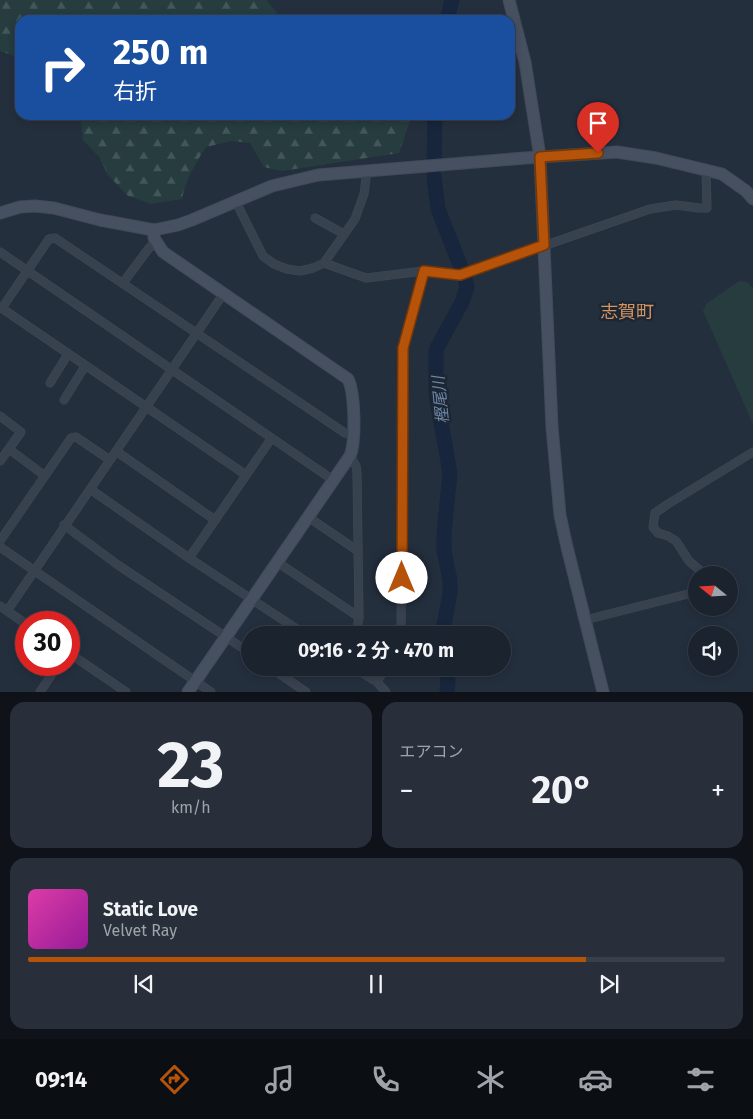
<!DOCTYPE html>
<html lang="ja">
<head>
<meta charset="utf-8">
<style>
  body { margin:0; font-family:"Fira Sans","Noto Sans JP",sans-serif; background:#282f3a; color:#f1f3f6; height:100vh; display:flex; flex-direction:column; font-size:19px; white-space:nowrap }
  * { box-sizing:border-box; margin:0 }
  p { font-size:16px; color:#a0a4aa }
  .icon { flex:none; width:28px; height:28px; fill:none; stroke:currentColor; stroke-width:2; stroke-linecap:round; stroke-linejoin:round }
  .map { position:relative; height:692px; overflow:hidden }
  .side { display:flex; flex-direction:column; gap:10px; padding:10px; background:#0f1319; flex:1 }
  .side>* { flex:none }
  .hud { position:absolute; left:15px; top:15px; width:500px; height:105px; border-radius:15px; box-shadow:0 2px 8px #0003,0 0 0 1px #39404a; background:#1a4fa0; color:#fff; overflow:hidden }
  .needle { width:32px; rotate:288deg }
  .tools { position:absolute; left:688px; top:566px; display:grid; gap:10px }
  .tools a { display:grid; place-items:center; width:50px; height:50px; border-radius:50%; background:#1b232e; box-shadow:0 2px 8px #0003,0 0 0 1px #39404a; font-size:25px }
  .speed { position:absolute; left:15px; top:611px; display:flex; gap:10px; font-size:25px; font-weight:700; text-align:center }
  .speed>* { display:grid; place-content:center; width:65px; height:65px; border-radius:50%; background:#1b232e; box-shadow:0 2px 8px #0003,0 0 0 1px #39404a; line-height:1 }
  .speed .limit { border:8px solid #d22; background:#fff; color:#111 }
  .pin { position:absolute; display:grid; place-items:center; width:42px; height:42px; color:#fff; margin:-51px -21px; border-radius:50% 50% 50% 0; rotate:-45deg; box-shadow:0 0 5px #0007 }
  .pin .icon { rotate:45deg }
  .me { position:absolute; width:55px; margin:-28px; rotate:0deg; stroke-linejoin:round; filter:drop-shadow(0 0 4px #0008) }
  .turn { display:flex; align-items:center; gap:18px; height:105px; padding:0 15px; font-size:22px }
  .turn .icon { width:65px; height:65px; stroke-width:2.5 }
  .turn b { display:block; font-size:35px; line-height:42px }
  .big { font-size:38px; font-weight:700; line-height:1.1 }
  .side .card { flex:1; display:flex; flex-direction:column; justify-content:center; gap:8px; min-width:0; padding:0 18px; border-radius:15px; background:#282f3a }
  .side .dial { align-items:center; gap:0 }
  .dial b { font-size:65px; line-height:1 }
  .song { display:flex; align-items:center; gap:15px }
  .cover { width:60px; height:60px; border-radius:8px; background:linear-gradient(135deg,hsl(320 70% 55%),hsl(300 70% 35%)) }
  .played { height:5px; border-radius:2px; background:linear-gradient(90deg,#b45309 80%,#39404a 80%) }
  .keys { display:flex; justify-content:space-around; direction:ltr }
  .heat { display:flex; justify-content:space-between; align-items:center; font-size:28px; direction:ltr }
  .side .tiles { flex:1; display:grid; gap:10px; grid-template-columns:1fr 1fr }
  .card:last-child { grid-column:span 2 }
  .trip { position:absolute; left:241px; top:626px; width:270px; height:50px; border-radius:25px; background:#1b232e; box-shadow:0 2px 8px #0003,0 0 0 1px #39404a; font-weight:700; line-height:50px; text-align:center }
  .tabs { display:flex; height:80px; justify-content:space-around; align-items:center; background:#0b0e12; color:#a0a4aa }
  .tabs .icon { width:35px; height:35px }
  .tabs .current { color:#b45309 }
  .tabs b { font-size:22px; color:#f1f3f6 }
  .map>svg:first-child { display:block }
  .forest { fill:url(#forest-firs) }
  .garden { fill:#263c3f }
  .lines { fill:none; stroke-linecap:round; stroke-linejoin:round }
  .river { stroke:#17263c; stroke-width:15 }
  .street-casing { stroke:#414a57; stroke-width:9 }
  .secondary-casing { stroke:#414a57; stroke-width:13 }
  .street { stroke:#38414e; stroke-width:8 }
  .secondary { stroke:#465061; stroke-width:11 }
  .route-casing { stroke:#753606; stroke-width:12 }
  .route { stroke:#b45309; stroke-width:9 }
  .labels { text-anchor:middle; stroke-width:5; stroke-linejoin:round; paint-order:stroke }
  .water-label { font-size:16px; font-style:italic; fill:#6d86a8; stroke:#1d2633 }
  .quarter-label { font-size:18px; fill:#d59563; stroke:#1d2633 }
</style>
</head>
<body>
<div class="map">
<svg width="753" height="692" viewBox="0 0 753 692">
  <defs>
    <pattern id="forest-firs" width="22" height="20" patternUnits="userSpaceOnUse" patternTransform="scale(1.25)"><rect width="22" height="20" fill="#263c3f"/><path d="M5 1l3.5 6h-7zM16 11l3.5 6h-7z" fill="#435659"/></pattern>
  </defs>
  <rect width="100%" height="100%" fill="#242f3e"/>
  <!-- forest -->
  <g class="forest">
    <polygon points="0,0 267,0 268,2 283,20 20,20 20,58 0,51"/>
    <path d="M 80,115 L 412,115 L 399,153 L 282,171 L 264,167 L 250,143 L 231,141 L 206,147 C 195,164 186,179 182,199 L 151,204 L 128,196 L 108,175 L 99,157 L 83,140 Z"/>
  </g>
  <!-- garden -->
  <polygon class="garden" points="739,281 747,282 753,288 753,424 703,311 706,304"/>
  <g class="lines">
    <!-- river -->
    <g class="river">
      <polyline points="447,20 452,0"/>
      <polyline points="434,159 435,115"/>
      <polyline points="434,176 438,209 464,275 467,287 462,302 438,346 436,352 436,394 450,473 444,533 444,550 450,581 450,593 442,635"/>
      <polyline points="446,668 448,680 447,692"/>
    </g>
    <defs>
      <g id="street">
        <polyline points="236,202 263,256 274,264 287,269 300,271 313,268 324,263 355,219 364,194 367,170"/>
        <polyline points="315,218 344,234"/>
        <polyline points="0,252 333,480"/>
        <polyline points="324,263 366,278 424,271 460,275 650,209 676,205 699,208 707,208 706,169"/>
        <polyline points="123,283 149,248 156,242"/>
        <polyline points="0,307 246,475"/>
        <polyline points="2,308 49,239 55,238 345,433 353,435"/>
        <polyline points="50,383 68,354"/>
        <polyline points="64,400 85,366"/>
        <polyline points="0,416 21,432 0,461"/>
        <polyline points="9,449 45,476"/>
        <polyline points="116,451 215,520"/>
        <polyline points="350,456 356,466 357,473 359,617 357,629 354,635"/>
        <polyline points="90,489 189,558 306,635"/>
        <polyline points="308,517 358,551"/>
        <polyline points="64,525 118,565 250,653"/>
        <polyline points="0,541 71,438 76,437 110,460"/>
        <polyline points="0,547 211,692"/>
        <polyline points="189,558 271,439"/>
        <polyline points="277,562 359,617"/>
        <polyline points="705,575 689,561 676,541 668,536 658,533 653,527 655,513 668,504 753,452"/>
        <polyline points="0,606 26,624"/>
        <polyline points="7,611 224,293"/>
        <polyline points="585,620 696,592"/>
        <polyline points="401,635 403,348 424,271"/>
        <polyline points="69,653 126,692"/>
        <polyline points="271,668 306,692"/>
        <polyline points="354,668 377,682 386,692"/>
        <polyline points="377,682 385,668"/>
        <polyline points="40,692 58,665"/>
      </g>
      <g id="secondary">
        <polyline points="509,0 525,62 540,157 552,427 560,515 566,543 603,692"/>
        <polyline points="0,213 20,207 35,206 54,208 100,220 154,230 178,225 192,220 272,186 318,175 525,158 617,152 656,158 722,174 746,191 753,199"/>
        <path d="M 154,230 L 154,238 L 163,252 L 348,379 C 355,393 356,442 350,456 L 188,692"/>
      </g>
    </defs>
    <!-- street casing -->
    <use href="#street" class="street-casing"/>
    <!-- secondary casing -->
    <use href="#secondary" class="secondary-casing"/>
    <!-- street -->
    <use href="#street" class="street"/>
    <!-- secondary -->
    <use href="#secondary" class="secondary"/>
  </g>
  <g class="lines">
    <defs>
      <polyline id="route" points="402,578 403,348 424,271 460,275 544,245 540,157 598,153"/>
    </defs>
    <!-- route casing -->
    <use href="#route" class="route-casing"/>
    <!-- route -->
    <use href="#route" class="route"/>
  </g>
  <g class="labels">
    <!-- water labels -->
    <g class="water-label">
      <text transform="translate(440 400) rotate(-96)" y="6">樫尾川</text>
    </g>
    <!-- quarter labels -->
    <g class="quarter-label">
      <text x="627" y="318">志賀町</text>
    </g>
  </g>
</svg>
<div class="tools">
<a><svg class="needle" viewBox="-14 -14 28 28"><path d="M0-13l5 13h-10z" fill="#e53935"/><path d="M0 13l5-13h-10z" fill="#a0a4aa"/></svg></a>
<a><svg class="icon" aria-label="sound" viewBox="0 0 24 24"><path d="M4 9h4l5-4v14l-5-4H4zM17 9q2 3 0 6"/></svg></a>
</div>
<div class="speed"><div class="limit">30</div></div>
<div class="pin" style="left:598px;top:153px;background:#d93025"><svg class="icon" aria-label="arrive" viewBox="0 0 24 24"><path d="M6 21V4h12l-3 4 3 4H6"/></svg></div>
<svg class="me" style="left:402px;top:578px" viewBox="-20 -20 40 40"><circle r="19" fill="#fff"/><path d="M0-13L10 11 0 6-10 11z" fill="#b45309"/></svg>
<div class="trip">09:16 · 2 分 · 470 m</div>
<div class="hud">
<div class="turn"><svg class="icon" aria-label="right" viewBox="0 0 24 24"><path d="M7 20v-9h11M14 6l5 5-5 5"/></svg><div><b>250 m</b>右折</div></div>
</div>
</div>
<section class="side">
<div class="tiles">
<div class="card dial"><b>23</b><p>km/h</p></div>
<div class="card"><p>エアコン</p>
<div class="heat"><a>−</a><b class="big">20°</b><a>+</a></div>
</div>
<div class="card">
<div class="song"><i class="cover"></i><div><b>Static Love</b><p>Velvet Ray</p></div></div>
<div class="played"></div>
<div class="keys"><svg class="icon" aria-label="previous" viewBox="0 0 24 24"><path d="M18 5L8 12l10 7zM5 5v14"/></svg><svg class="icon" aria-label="pause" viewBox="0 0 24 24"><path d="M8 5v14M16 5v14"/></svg><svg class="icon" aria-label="next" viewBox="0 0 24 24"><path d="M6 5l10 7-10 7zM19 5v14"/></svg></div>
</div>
</div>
</section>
<nav class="tabs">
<b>09:14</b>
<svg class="icon current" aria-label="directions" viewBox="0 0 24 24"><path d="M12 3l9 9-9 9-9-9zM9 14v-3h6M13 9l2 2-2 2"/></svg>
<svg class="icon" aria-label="music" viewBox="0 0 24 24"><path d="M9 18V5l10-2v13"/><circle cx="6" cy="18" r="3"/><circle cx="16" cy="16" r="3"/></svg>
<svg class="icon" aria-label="phone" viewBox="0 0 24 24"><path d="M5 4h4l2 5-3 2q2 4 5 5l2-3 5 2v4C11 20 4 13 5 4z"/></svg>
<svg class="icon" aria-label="climate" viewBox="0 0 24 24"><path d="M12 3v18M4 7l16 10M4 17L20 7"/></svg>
<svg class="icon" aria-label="car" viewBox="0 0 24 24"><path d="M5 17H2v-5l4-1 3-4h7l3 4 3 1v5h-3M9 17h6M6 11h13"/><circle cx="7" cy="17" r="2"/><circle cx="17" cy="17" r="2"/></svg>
<svg class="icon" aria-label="filters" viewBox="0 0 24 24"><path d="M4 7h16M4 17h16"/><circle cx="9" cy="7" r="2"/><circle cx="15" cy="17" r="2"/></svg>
</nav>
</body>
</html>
